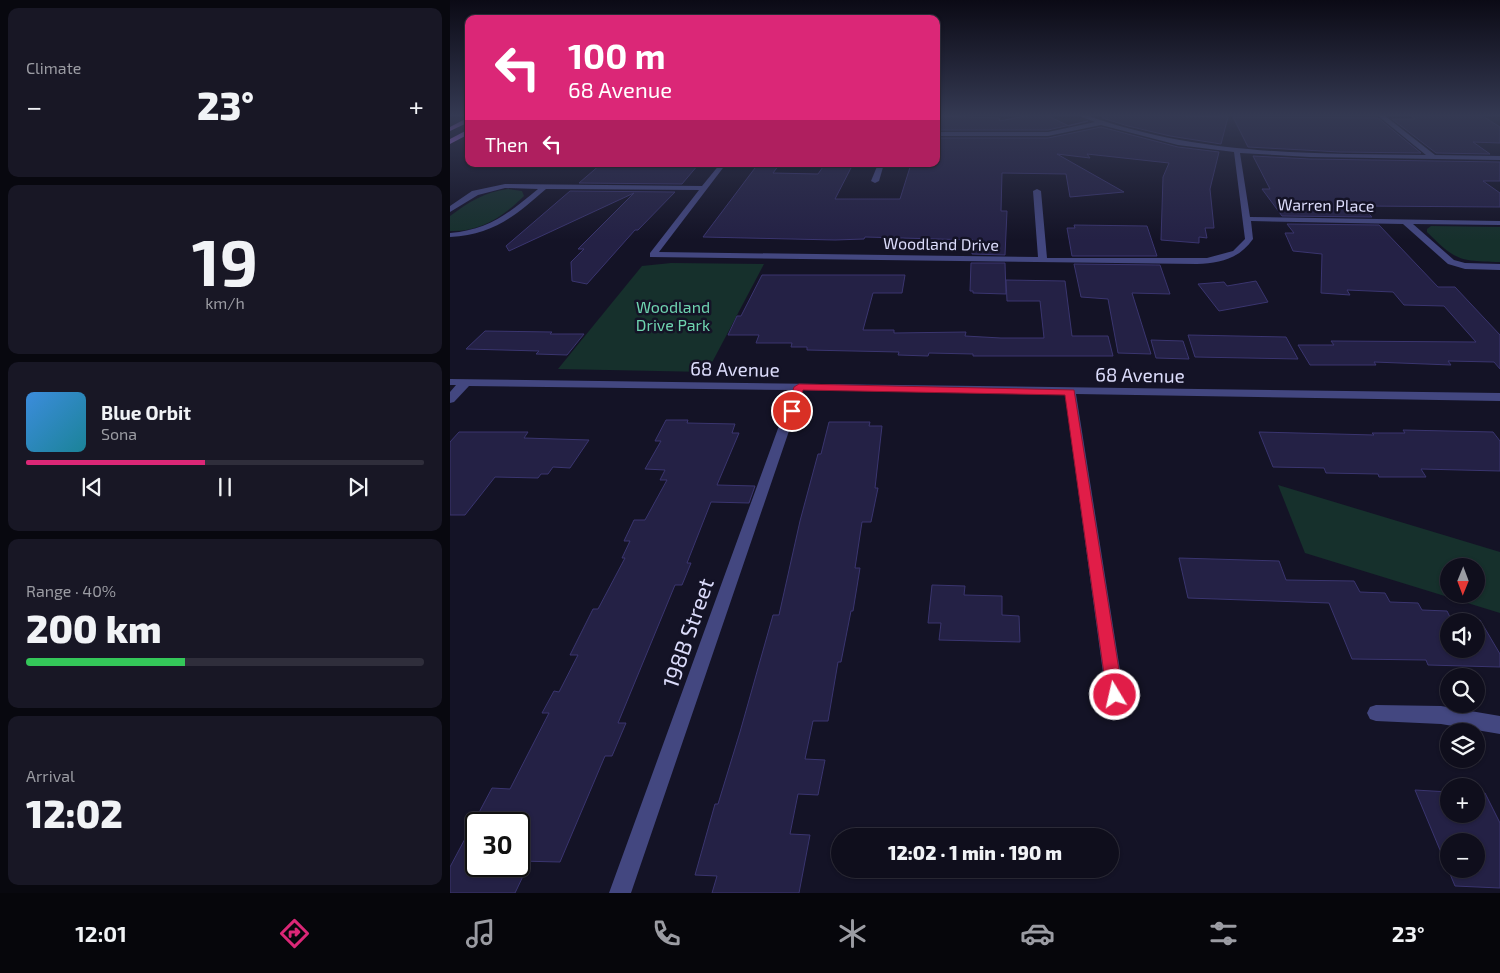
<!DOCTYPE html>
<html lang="en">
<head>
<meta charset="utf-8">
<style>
  body { margin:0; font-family:"Exo 2",sans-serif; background:#181725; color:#f1f3f6; height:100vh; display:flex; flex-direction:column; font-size:19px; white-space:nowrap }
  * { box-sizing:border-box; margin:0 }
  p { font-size:16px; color:#9b9ca3 }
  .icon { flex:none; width:28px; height:28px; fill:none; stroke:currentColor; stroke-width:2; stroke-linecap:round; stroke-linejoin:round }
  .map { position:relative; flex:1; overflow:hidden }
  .panel { display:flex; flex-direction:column; gap:8px; padding:8px; background:#08080f; width:450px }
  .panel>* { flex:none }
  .hud { position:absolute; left:15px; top:15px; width:475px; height:152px; border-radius:10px; box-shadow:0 1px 4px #0004,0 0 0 1px #2f2e3b; background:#db2777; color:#fff; overflow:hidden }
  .needle { width:32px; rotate:181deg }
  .buttons { position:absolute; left:990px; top:558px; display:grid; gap:10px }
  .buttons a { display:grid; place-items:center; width:45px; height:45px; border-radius:50%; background:#0f0e1c; box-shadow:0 1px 4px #0004,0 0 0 1px #2f2e3b; font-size:25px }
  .speed { position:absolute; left:15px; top:812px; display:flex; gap:10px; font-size:25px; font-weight:700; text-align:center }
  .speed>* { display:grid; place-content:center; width:65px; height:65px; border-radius:50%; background:#0f0e1c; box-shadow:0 1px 4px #0004,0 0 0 1px #2f2e3b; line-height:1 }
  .speed .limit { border:2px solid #111; border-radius:8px; background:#fff; color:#111 }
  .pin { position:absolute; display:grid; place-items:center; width:42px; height:42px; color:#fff; margin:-21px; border:2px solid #fff; border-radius:50%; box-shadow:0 1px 5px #0007 }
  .me { position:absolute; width:55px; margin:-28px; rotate:351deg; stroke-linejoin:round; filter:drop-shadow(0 0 4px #0008) }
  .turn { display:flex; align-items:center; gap:18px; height:105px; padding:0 20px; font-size:22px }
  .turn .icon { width:65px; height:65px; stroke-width:2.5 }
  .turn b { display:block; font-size:35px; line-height:42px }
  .then { display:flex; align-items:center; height:48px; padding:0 20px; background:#0003; gap:10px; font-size:19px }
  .big { font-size:38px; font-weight:800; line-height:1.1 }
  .panel .tile { flex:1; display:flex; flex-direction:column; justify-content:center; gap:8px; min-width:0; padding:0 18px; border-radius:10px; background:#181725 }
  .panel .dial { align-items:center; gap:0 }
  .dial b { font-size:65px; line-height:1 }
  .song { display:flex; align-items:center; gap:15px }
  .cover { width:60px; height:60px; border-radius:8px; background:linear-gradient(135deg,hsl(210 70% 55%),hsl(190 70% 35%)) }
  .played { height:5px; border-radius:2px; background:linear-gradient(90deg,#db2777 45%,#2f2e3b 45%) }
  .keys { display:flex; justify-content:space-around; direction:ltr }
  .heat { display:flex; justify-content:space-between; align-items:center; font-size:28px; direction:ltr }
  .charge { height:8px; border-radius:4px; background:linear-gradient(90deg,#34c759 40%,#2f2e3b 0) }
  .trip { position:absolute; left:381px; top:828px; width:288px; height:50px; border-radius:25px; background:#0f0e1c; box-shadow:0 1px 4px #0004,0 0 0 1px #2f2e3b; font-weight:800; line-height:50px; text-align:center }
  .tab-bar { display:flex; height:80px; justify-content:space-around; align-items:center; background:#06060b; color:#9b9ca3 }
  .tab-bar .icon { width:35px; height:35px }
  .tab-bar .active { color:#db2777 }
  .tab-bar b { font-size:22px; color:#f1f3f6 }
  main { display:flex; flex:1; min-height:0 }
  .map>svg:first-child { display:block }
  .green { fill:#16302c; fill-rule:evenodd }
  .building { fill:#242145; stroke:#3a356f; fill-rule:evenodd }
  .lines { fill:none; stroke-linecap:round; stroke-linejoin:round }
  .minor { fill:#434780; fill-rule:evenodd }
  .major { fill:#b16fef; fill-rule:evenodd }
  .route { fill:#e11d48; stroke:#92132f }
  .labels { text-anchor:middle; stroke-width:5; stroke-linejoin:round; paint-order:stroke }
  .far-street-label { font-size:16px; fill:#dcdcfb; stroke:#141326 }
  .far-park-label { font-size:16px; fill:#6fd4b0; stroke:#141326 }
  .street-label { font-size:19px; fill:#dcdcfb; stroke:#141326 }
  .near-street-label { font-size:22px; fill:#dcdcfb; stroke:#141326 }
</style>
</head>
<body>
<main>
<section class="panel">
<div class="tile"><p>Climate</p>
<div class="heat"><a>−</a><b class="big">23°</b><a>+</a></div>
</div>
<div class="tile dial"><b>19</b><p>km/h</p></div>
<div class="tile">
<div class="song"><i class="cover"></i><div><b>Blue Orbit</b><p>Sona</p></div></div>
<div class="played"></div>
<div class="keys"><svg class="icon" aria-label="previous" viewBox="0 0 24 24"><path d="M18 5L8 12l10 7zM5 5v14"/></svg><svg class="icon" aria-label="pause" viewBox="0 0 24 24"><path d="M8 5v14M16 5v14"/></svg><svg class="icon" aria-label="next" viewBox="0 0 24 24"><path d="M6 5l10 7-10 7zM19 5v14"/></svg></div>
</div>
<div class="tile"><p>Range · 40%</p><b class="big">200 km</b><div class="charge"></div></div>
<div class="tile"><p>Arrival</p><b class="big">12:02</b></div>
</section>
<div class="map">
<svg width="1050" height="893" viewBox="0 0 1050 893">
  <rect width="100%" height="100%" fill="#141326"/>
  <!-- green -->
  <g class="green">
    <path d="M 58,189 L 72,191 L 74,196 C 53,217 30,232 0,231 L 0,216 C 19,202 34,192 58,189 Z"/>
    <path d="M 981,226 L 1050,227 L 1050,262 C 1009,261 1006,261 977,232 L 977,229 Z"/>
    <polygon points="221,263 314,264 257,372 108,369 192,266"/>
    <path d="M 828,485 L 1050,552 L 1050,613 L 855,553 ZM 1026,566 L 1026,594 L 999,594 L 999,566 Z"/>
  </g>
  <!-- building -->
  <g class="building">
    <polygon points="580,115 596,115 619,126 638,121 598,130 486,130 486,116 549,118 550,121"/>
    <polygon points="654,115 739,115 736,116 778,117 771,144 720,136 678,126 652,118"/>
    <polygon points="960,115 1031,115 1050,127 1050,143 1023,142 1040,154 986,153 942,119 965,119"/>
    <polygon points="783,117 928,118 971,153 890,152 798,147"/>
    <polygon points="651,127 728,147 769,152 760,189 764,228 755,228 757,238 749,237 749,243 711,240 713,177 719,163 637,154 640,158 607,154 674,192 620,197 616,174 552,173 551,211 557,211 555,255 522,254 523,240 415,237 414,239 385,240 253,237 308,164 329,165 323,173 368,174 375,164 403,164 385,199 450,199 461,164 486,164 486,138 598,138"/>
    <polygon points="803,156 860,159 1050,162 1050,181 1033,181 1050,193 1050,207 911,206 922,217 832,216 812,189 820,189"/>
    <polygon points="151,164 183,164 248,165 232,184 129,183"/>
    <polygon points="120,191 225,192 188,230 185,230 137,284 122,281 121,262 134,249 128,249 184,193 59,251 56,246"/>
    <polygon points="837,224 929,225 988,287 1005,287 1050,335 1050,369 1044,362 998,361 1001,365 924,362 926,365 860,365 848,345 884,345 881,341 1026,342 994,306 954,305 943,292 897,290 900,295 871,293 872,254 843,251 835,233 844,233"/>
    <polygon points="624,225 697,226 707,256 622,256 617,228 625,228"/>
    <polygon points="521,263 555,263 556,294 523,293 523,291 520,291"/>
    <polygon points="624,264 710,265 720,294 682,293 701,354 668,353 658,299 631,297"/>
    <polygon points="312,275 455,275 452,293 423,293 413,330 444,330 444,333 516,332 515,336 551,338 594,338 590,301 557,301 556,280 615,281 622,336 658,336 663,356 523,356 523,354 479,353 478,356 448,355 449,352 357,350 357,347 341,347 342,343 306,343 309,335 278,335 287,316 291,316"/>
    <polygon points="806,281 818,302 769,311 748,284 774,282 777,286"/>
    <polygon points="35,331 102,332 100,334 134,334 117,355 86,354 89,351 16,349"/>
    <polygon points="738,335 836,337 848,359 745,357"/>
    <polygon points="701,340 733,341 739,359 706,358"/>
    <polygon points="216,420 238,420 237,423 285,424 282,433 289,433 267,485 305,486 299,503 261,502 237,563 241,563 232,585 225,585 168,723 176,723 162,756 155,756 110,862 69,861 69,824 26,824 26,870 75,872 65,893 0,893 0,867 42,788 60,789 99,713 92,713 104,691 109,692 128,655 120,655 143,609 148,609 175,558 172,558 180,541 174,541 184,520 195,520 217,480 210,480 215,470 195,469 211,441 205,441"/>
    <polygon points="379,422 420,422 419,426 432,426 425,488 428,488 421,522 412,522 405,568 410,568 403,611 401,611 391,662 388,662 378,721 363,721 355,759 375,760 368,795 348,794 340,834 360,835 349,893 262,893 267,876 245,875 265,804 268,804 290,732 323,615 329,615 350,521 368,454 371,454"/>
    <polygon points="953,430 1043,432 1050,441 1050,471 971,469 976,477 929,477 928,474 876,473 874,468 823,467 809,432 924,435 922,433 955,433"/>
    <polygon points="9,432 78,432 74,438 139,440 120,468 103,467 98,474 91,474 88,478 45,477 15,515 0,515 0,442"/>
    <path d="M 729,558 L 829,561 L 836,580 L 904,581 L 910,592 L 935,593 L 940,602 L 968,603 L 972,610 L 997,611 L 1001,619 L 1030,620 L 1050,654 L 1050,667 L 978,665 L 976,660 L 902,659 L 879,603 L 738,598 ZM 999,621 L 1026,621 L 1026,649 L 999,649 Z"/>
    <polygon points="482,585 515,586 514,595 552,596 552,615 569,616 570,642 489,640 491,623 478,623"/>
    <path d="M 965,790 L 999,792 L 999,814 L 1026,814 L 1026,793 L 1035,793 L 1050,823 L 1050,888 L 1005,886 ZM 999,841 L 1026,841 L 1026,869 L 999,869 Z"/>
  </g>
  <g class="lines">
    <!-- minor -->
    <g class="minor">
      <path d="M 627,115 L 636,115 C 747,155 860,154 976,155 L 927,115 L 934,115 L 985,155 L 1050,156 L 1050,160 L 860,157 L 790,153 L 800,217 L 1050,221 L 1050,225 L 963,224 L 1004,260 L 1015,263 L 1050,264 L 1050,270 L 1015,269 L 998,264 L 953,224 L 801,221 L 803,239 C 789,259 770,263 747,264 L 200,257 L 200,253 L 249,190 L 96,189 C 65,216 43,235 0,237 L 0,233 C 39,230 59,213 88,189 L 55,188 L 28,195 L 0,212 L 0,206 L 22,191 L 55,184 L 252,186 L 270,164 L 276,164 L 209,252 L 588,257 L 583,191 L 587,189 L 591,191 L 597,258 L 757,258 L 783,251 L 795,239 L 784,152 L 728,145 L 651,125 L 598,136 L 486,136 L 486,132 L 598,132 L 645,122 Z"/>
      <polygon points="428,164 434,164 429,181 425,183 421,181"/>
      <polygon points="0,379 1050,393 1050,401 626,394 674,695 671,701 665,703 659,701 656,695 615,394 353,390 181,893 159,893 342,390 19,386 4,402 0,403 0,392 6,385 0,385"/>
      <polygon points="926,705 991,706 1050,716 1050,734 991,724 926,721 920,719 917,713 920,707"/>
    </g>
    <!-- major -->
    <g class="major">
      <polygon points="19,117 19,122 0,131 0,127"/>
      <polygon points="19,129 19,134 0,144 0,139"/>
    </g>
  </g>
  <!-- sky -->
  <linearGradient id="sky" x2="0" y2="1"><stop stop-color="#0b0a15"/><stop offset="0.48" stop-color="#343952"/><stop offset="1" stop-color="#343952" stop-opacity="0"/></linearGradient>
  <rect width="1050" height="240" fill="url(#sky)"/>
  <!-- route -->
  <polygon class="route" points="349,384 624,390 673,695 671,700 665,702 660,700 657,695 615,395 353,390 345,414 338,414 336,411 344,387"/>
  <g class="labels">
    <!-- far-street labels -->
    <g class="far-street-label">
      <text transform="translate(876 205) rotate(1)" y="6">Warren Place</text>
      <text transform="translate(491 244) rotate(1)" y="6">Woodland Drive</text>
    </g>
    <!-- far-park labels -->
    <g class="far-park-label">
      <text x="223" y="313">Woodland<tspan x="223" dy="18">Drive Park</tspan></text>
    </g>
    <!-- street labels -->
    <g class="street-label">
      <text transform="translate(285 369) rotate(1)" y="7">68 Avenue</text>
      <text transform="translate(690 375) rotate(1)" y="7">68 Avenue</text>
    </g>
    <!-- near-street labels -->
    <g class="near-street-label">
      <text transform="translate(238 633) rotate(-71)" y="8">198B Street</text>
    </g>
  </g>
</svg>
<div class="buttons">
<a><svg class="needle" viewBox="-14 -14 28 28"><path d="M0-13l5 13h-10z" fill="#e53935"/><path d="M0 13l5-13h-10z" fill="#9b9ca3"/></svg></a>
<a><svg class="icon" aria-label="sound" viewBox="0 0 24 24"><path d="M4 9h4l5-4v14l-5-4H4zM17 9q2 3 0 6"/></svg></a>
<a><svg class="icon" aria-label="search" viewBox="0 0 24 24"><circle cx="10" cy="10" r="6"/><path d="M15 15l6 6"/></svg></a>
<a><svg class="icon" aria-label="layers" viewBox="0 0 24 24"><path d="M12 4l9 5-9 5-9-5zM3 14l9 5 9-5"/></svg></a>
<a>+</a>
<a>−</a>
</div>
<div class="speed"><div class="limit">30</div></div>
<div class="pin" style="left:342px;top:411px;background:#d93025"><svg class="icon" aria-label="arrive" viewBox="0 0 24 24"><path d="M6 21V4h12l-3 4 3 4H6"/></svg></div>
<svg class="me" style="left:665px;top:695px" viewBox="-20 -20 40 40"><circle r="17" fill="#e11d48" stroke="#fff" stroke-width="3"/><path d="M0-11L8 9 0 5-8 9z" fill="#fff"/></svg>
<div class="trip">12:02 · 1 min · 190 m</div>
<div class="hud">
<div class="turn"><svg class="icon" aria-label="left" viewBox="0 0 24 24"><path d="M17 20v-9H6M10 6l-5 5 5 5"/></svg><div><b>100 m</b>68 Avenue</div></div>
<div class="then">Then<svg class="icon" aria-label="left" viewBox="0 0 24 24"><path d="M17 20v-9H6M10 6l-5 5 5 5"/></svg></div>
</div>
</div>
</main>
<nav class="tab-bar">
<b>12:01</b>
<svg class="icon active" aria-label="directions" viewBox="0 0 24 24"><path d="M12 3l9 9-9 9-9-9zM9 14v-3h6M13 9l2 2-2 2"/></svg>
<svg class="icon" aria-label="music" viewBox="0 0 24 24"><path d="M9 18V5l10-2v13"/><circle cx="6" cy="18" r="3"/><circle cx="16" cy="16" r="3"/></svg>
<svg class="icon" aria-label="phone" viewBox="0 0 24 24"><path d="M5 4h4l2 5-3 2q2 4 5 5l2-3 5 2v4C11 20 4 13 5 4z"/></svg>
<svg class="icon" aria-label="climate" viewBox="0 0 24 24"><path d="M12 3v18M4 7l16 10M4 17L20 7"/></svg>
<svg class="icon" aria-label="car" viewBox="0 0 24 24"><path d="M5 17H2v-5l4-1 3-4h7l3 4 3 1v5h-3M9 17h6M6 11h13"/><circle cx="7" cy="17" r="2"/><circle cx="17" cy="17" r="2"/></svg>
<svg class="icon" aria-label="filters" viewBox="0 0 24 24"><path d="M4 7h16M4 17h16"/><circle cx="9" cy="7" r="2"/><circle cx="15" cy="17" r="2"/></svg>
<b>23°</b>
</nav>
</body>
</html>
